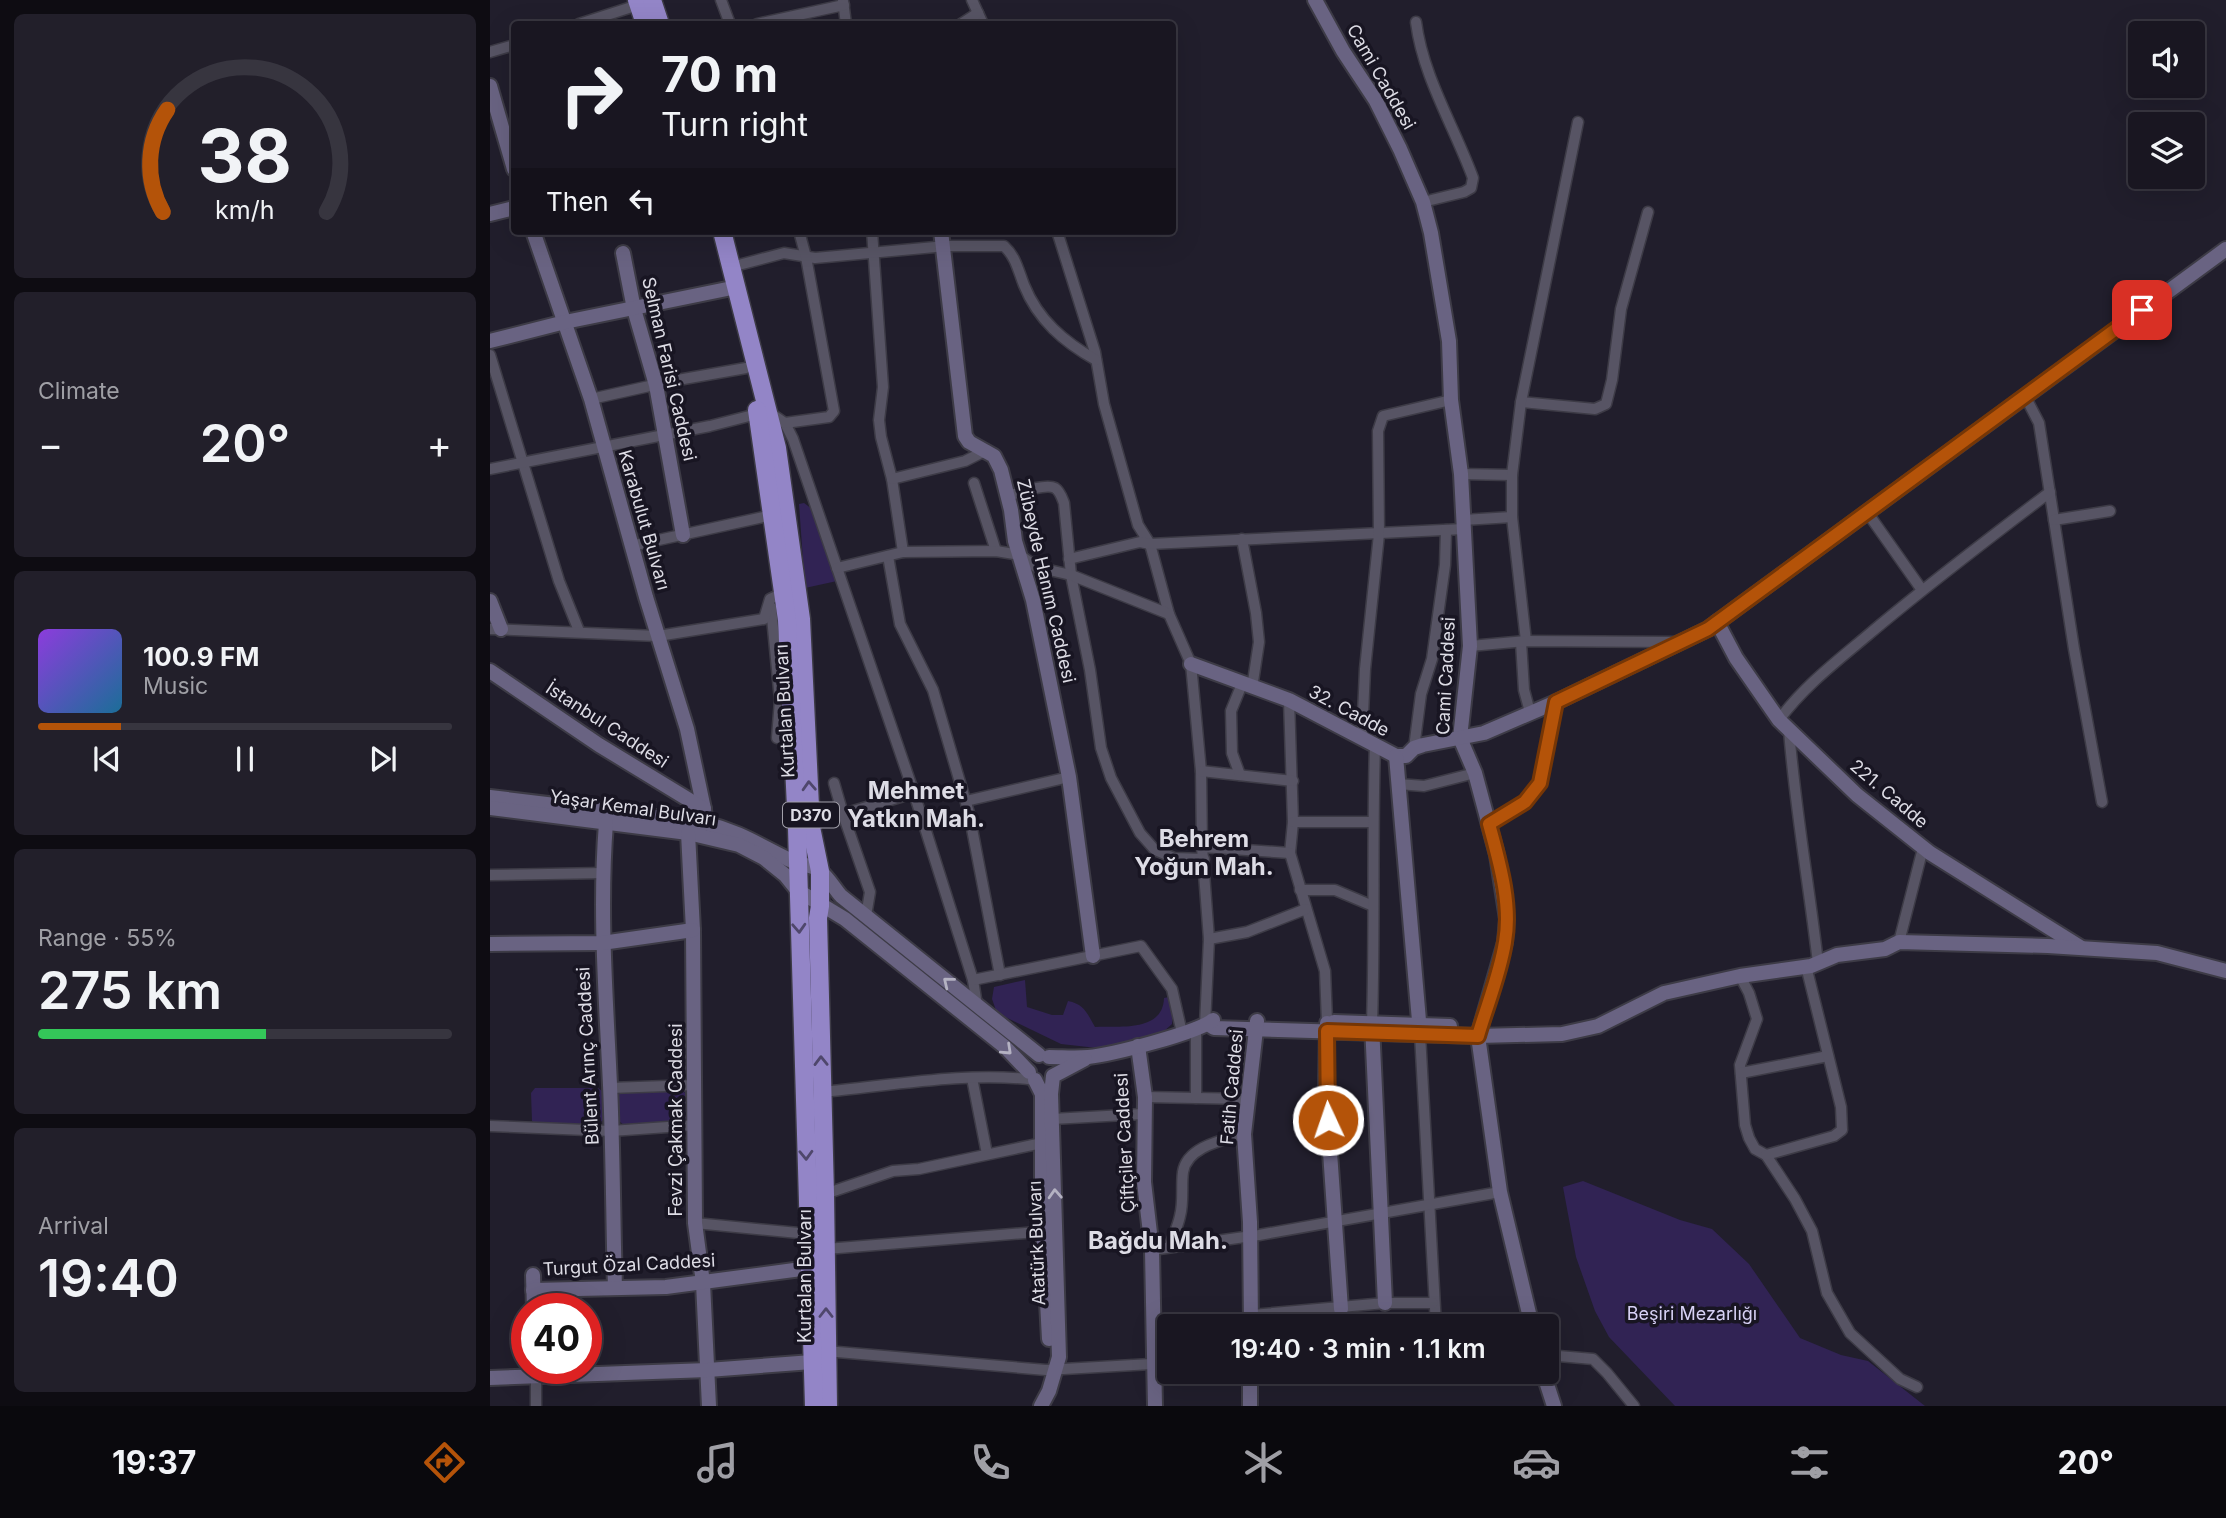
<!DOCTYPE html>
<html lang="en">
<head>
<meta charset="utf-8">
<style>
  body { margin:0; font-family:Inter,sans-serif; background:#221f2a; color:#f1f3f6; height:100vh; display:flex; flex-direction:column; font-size:26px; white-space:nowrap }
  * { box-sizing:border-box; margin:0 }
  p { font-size:23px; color:#9f9fa5 }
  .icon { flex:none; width:38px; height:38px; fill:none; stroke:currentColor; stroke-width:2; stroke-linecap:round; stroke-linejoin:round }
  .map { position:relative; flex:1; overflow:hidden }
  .details { display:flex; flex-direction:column; gap:14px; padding:14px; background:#0e0c12; width:490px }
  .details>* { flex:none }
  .banner { position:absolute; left:21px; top:21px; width:665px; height:214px; border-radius:7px; box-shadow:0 7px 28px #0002,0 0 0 2px #37353f; background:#191621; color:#f1f3f6; overflow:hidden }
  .fabs { position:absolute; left:1638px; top:21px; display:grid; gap:14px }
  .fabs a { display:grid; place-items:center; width:77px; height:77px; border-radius:7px; background:#191621; box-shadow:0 7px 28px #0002,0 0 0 2px #37353f; font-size:35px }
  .speed { position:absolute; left:21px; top:1293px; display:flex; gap:14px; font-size:35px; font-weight:700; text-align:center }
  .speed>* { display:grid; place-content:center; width:91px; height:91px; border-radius:50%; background:#191621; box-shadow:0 7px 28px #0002,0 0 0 2px #37353f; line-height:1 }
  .speed .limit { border:10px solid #d22; background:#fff; color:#111 }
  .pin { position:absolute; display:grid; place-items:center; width:60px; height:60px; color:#fff; margin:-30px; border-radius:14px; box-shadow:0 4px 10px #0006 }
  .me { position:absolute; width:77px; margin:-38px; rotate:357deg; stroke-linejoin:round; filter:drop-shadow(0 0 5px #0008) }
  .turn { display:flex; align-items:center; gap:24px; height:147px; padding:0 35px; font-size:32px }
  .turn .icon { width:91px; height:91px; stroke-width:2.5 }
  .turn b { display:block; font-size:49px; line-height:60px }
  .then { display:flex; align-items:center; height:66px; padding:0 35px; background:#0003; gap:14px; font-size:26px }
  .big { font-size:52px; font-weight:600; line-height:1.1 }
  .details .tile { flex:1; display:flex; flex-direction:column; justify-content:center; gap:10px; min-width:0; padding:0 24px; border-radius:10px; background:#221f2a }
  .details .dial { align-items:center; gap:0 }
  .dial svg { height:182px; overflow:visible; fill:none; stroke:#37353f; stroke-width:7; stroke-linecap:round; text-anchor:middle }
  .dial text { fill:#f1f3f6; stroke:none }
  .song { display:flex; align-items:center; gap:21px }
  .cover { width:84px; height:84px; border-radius:10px; background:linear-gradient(135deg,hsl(270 70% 55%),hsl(200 70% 35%)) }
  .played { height:7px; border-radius:4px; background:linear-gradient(90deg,#b45309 20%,#37353f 20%) }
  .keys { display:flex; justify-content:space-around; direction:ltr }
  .heat { display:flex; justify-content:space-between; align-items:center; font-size:38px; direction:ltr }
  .charge { height:10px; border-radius:5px; background:linear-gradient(90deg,#34c759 55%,#37353f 0) }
  .trip { position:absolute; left:667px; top:1314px; width:402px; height:70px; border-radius:7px; background:#191621; box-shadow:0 7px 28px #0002,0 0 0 2px #37353f; font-weight:600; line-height:70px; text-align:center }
  .dock { display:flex; height:112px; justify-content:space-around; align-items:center; background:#0a090d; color:#9f9fa5 }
  .dock .icon { width:49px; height:49px }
  .dock .on { color:#b45309 }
  .dock b { font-size:32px; color:#f1f3f6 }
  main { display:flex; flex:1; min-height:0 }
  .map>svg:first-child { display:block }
  .green { fill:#312354 }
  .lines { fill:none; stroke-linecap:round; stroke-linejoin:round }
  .street-casing { stroke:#3d3b46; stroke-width:13 }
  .secondary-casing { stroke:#3d3b46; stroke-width:18 }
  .highway-casing { stroke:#3d3b46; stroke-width:21 }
  .street { stroke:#575464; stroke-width:10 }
  .secondary { stroke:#696382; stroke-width:14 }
  .highway { stroke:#9385c7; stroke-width:18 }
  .oneway { stroke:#4f476c }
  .oneway2 { stroke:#b4b2c2 }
  .route-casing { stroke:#753606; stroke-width:18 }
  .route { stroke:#b45309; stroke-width:12 }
  .labels { text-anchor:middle; stroke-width:7; stroke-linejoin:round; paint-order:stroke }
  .shield { fill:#181522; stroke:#a2a0aa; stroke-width:2 }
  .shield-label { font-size:16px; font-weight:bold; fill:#dddce5 }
  .street-label { font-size:18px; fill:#dddce5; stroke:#181522 }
  .park-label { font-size:18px; fill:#d7d1f5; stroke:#181522 }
  .district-label { font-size:24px; font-weight:bold; fill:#dddce5; stroke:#181522 }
</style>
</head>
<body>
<main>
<section class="details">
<div class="tile dial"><svg viewBox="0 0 100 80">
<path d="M14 69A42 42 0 1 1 86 69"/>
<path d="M14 69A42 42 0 0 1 16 24" stroke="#b45309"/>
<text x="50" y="56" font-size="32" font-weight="700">38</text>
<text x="50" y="72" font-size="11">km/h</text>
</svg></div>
<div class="tile"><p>Climate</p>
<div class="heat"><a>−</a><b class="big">20°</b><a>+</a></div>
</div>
<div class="tile">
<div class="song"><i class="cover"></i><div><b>100.9 FM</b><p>Music</p></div></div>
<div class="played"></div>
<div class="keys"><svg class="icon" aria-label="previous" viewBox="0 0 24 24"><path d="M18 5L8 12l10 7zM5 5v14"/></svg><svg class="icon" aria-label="pause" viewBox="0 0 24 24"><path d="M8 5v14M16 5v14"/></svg><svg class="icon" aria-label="next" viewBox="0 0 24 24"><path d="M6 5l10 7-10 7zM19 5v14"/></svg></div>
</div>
<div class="tile"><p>Range · 55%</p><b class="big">275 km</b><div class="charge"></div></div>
<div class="tile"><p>Arrival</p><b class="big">19:40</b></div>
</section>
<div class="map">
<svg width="1736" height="1406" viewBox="0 0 1736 1406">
  <rect width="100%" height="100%" fill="#211e2c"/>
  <!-- green -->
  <g class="green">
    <polygon points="314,503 322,509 347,581 315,588 309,504"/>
    <path d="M 535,980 L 537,1007 L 562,1015 L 573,1015 L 578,1001 C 594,1004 597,1013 605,1027 C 630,1026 673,1032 674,998 L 679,997 L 683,1012 L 682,1024 L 672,1033 L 607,1048 L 571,1044 L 507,1013 L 502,999 L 504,987 Z"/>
    <polygon points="45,1088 108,1088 112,1091 113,1120 108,1124 47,1124 42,1121 41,1093"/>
    <polygon points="190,1088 195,1093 197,1118 192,1125 135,1126 128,1120 126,1095 130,1091"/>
    <polygon points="1093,1181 1190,1220 1222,1229 1259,1264 1310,1338 1351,1355 1378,1361 1435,1406 1185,1406 1119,1337 1105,1311 1086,1257 1073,1187"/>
  </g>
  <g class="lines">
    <defs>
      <g id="street">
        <polyline points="231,0 240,24"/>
        <polyline points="482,0 493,24"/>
        <polyline points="353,1 356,24"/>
        <path d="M 926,22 C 933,77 964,126 983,178 L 981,188 L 974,192 L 933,202"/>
        <polyline points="89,24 148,5"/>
        <polyline points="267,24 354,5"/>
        <polyline points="471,24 488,13"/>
        <polyline points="0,52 24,45"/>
        <polyline points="382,231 393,387 389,420 391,437 402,479 413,552"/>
        <polyline points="567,231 605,352 614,404 648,525 660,544 679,614 701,664 711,771 712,847 719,939 715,1025"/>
        <path d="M 241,267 L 294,253 L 325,258 L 456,246 L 514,246 C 526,257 528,270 534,285 C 548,320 574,342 606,360"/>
        <polyline points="0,355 69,581 89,631"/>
        <polyline points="1535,396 1549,423 1584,649 1612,802"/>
        <polyline points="101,399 182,381 256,368"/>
        <polyline points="1031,402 1105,409 1116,404 1122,380 1131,309 1158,212"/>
        <polyline points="279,412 295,423 303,439 424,793 483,980 487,1005"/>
        <polyline points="295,423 339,417 344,411 316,257 309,231"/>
        <polyline points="0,469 220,426 267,414"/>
        <polyline points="971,474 1022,475"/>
        <polyline points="402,479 475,461 497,450"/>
        <polyline points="484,483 506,551"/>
        <path d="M 518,496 C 528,493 556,483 565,488 C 570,491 572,498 574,503 L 581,575 L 600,670 L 611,748 L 621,778 L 650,833 L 665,850 L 684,858 L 714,859"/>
        <polyline points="1377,512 1432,590"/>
        <polyline points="973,520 1022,517"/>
        <polyline points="1564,520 1620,511"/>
        <polyline points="752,539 766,613 769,642 762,688"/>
        <polyline points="141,546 283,515"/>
        <polyline points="398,556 410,624 443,690 479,813 510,975"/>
        <polyline points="579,559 650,542 660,544 974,529"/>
        <polyline points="347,568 413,552 506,551 530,555 546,567 581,575 679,614"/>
        <polyline points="281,607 290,700 287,738"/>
        <polyline points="0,629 168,636 274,619 280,599 293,593"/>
        <polyline points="1036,641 1022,517 1022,475 1031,402 1088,122"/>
        <polyline points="1031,642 1034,690 1040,712"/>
        <polyline points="980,646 1036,641 1186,642"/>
        <polyline points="799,700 803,822 800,853 835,971 837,1021"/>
        <path d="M 1289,720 C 1313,687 1347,661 1378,635 C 1437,585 1498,539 1560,492"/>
        <path d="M 1299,730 C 1305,808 1319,885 1328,963"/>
        <polyline points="872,737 875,669 889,534 888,431 893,416 961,400"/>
        <polyline points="924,748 931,694 942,659 955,565 956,530"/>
        <polyline points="711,771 803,781"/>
        <polyline points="750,775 742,753 741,711 752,684"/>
        <polyline points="344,783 353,814 380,892 376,916"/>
        <polyline points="908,784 934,786 985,773"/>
        <polyline points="476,801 579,777"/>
        <polyline points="353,814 424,793"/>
        <polyline points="803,822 882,822"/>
        <polyline points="998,824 1035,802 1050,783 1066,702"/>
        <polyline points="712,847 800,853"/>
        <polyline points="0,875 113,873"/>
        <polyline points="810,890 845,890 883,906"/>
        <polyline points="719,939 757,932 816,909"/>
        <polyline points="1409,942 1433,848"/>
        <polyline points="1250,976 1259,993 1267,1019 1250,1065 1255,1125 1259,1138 1265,1149 1276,1155 1305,1199 1322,1231 1337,1293 1360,1333 1410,1379 1427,1387"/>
        <polyline points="483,980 651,946 682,989 692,1033"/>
        <path d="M 882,1023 C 885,930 882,838 885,745"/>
        <polyline points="930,1034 946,1326"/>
        <polyline points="1251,1073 1338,1056"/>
        <polyline points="482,1078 497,1154"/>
        <polyline points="120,1088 205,1085"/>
        <path d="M 332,1092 C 399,1086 478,1071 545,1080"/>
        <polyline points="655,1097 758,1099"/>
        <polyline points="706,1098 706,1027"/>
        <polyline points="562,1119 653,1114"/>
        <polyline points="0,1126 121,1131 206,1125"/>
        <polyline points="1276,1155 1344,1136 1352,1130 1351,1107 1316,966"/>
        <polyline points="335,1194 403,1171 429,1169 552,1143"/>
        <polyline points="205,1223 319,1234"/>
        <path d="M 680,1246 C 683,1236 688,1226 690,1216 C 694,1201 691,1186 693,1172 C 697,1146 734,1140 754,1134"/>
        <polyline points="336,1249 559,1231"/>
        <polyline points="662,1250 769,1235 1010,1192"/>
        <polyline points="762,1315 895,1303 943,1303"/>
        <polyline points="336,1351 556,1370 679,1363"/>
        <polyline points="1057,1355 1103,1359 1117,1373 1144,1406"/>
        <polyline points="46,1377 46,1406"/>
      </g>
      <g id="secondary">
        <polyline points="825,0 853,51 886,101 910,149 933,202 941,233 959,341 961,400 971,474 980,646 970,738 985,773 1007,855 1017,919 1015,942 988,1036 1010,1192 1042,1326"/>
        <polyline points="0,86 24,169"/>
        <polyline points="0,214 24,208"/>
        <polyline points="43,231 101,399 156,597 197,729 214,809 215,823"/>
        <polyline points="451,231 475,436 479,442 504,456 511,470 521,510 525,541 543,600 579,777 603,956"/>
        <polyline points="133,253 144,309 166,385 193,535"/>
        <polyline points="0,341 75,322 237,289"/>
        <polyline points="0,601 11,629"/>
        <polyline points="1227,622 1246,658 1289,720 1367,795 1440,853 1590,947"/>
        <polyline points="701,664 799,700 906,756 916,756 924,748 933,745 994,733 1066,702 1218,629 1736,249"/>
        <polyline points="0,671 109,745 214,809"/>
        <polyline points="906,756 930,1032"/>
        <path d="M 0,797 L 215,823 C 251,832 272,847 304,862 C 313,865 322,865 330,871 C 338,877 344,888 351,896 L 549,1055"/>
        <polyline points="0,808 198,833 249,845 274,858 295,875 307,890 355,919 515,1047 539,1072"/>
        <path d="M 116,823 C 109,911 116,997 120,1085 C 123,1152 123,1220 125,1288"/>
        <polyline points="198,833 203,930 205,1223 213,1283 219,1406"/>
        <polyline points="0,944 112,943 203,930"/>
        <polyline points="844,1022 960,1026"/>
        <polyline points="837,1023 836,1095 851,1309"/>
        <polyline points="718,1024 724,1028 988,1036 1072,1034 1108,1026 1174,993 1250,976 1321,966 1347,955 1395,949 1409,942 1558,946 1667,953 1736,971"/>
        <polyline points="882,1025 895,1303"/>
        <polyline points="648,1046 655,1097 654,1182 662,1250 665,1406"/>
        <path d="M 559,1057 C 572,1057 585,1058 598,1057 C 620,1055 707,1033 723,1020"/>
        <polyline points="545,1080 552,1094 552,1208 559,1339"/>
        <polyline points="43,1275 44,1309"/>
        <polyline points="43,1290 176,1287 319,1268"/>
        <polyline points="761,1326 760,1222 754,1134 767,1021"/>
        <polyline points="760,1372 760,1406"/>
        <polyline points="1053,1372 1064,1406"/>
        <polyline points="0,1378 218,1370 322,1362"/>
        <polyline points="551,1406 559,1391 569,1357 561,1094 563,1076 595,1059"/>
      </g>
      <g id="highway">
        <polyline points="147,0 155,24"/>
        <polyline points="162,0 170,24"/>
        <polyline points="232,231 287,448 311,619 321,827 330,871 330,906 328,918 335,1194 338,1406"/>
        <polyline points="267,410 297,620 307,828 324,1406"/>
      </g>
    </defs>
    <!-- street casing -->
    <use href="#street" class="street-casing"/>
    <!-- secondary casing -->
    <use href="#secondary" class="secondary-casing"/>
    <!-- highway casing -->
    <use href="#highway" class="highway-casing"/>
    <!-- street -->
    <use href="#street" class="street"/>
    <!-- secondary -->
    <use href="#secondary" class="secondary"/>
    <!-- highway -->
    <use href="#highway" class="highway"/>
  </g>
  <!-- one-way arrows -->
  <defs><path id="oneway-chevron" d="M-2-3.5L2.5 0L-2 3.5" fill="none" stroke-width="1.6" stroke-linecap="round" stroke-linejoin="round" transform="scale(1.75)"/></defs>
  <g class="oneway">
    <use href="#oneway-chevron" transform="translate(319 786) rotate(-93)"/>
    <use href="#oneway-chevron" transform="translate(309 928) rotate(87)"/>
    <use href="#oneway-chevron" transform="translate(331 1061) rotate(-91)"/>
    <use href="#oneway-chevron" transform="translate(316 1155) rotate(88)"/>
    <use href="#oneway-chevron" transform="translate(336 1313) rotate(-90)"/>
  </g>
  <g class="oneway2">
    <use href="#oneway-chevron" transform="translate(458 982) rotate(-141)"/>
    <use href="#oneway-chevron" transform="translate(517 1050) rotate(43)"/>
    <use href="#oneway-chevron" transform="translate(565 1194) rotate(-93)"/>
  </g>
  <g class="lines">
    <defs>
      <path id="route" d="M 838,1120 L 837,1031 L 988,1036 C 997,1005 1010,974 1015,942 C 1022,904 1009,861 999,824 L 1035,802 L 1050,783 L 1066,702 L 1218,629 L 1652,310"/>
    </defs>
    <!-- route casing -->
    <use href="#route" class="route-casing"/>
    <!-- route -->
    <use href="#route" class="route"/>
  </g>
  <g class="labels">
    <!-- shield labels -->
    <rect class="shield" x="293" y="802.5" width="56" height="25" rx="5"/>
    <g class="shield-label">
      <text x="321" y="821">D370</text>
    </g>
    <!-- street labels -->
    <g class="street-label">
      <text transform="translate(891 77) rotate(60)" y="6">Cami Caddesi</text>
      <text transform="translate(179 369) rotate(77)" y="6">Selman Farisi Caddesi</text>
      <text transform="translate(154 520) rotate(74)" y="6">Karabulut Bulvarı</text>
      <text transform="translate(556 581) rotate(77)" y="6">Zübeyde Hanım Caddesi</text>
      <text transform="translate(956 676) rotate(-87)" y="6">Cami Caddesi</text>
      <text transform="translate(295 711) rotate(-93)" y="6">Kurtalan Bulvarı</text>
      <text transform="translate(859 711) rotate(28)" y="6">32. Cadde</text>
      <text transform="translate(117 725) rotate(33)" y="6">İstanbul Caddesi</text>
      <text transform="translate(1399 794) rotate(40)" y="6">221. Cadde</text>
      <text transform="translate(143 808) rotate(8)" y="6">Yaşar Kemal Bulvarı</text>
      <text transform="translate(98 1056) rotate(-93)" y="6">Bülent Arınç Caddesi</text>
      <text transform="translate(742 1087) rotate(-85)" y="6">Fatih Caddesi</text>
      <text transform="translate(186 1120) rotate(-90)" y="6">Fevzi Çakmak Caddesi</text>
      <text transform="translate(635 1143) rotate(-93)" y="6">Çiftçiler Caddesi</text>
      <text transform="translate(547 1243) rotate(-92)" y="6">Atatürk Bulvarı</text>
      <text transform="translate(139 1265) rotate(-3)" y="6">Turgut Özal Caddesi</text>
      <text transform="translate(315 1276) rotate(-90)" y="6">Kurtalan Bulvarı</text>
    </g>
    <!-- park labels -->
    <g class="park-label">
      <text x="1202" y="1320">Beşiri Mezarlığı</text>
    </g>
    <!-- district labels -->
    <g class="district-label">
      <text x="426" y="799">Mehmet<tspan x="426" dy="28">Yatkın Mah.</tspan></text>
      <text x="714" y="847">Behrem<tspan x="714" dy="28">Yoğun Mah.</tspan></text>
      <text x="668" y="1249">Bağdu Mah.</text>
    </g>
  </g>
</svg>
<div class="fabs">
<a><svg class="icon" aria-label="sound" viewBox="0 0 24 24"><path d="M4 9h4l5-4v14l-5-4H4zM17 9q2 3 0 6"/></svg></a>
<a><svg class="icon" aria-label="layers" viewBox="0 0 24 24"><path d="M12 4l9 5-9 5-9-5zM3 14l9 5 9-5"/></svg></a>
</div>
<div class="speed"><div class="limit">40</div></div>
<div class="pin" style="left:1652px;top:310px;background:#d93025"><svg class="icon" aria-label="arrive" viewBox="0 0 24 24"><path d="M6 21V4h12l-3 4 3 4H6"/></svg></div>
<svg class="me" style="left:838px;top:1120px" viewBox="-20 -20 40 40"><circle r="17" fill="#b45309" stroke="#fff" stroke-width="3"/><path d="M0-11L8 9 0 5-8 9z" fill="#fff"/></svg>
<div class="trip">19:40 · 3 min · 1.1 km</div>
<div class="banner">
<div class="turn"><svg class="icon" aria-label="right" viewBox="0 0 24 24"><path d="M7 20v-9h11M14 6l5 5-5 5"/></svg><div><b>70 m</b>Turn right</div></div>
<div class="then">Then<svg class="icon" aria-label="left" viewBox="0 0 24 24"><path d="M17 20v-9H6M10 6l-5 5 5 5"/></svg></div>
</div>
</div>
</main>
<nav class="dock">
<b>19:37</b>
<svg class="icon on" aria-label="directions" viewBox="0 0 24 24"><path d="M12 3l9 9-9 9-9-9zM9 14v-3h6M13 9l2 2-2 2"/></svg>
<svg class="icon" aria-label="music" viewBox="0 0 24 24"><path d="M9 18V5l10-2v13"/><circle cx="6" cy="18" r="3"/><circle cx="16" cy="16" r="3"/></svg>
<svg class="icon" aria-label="phone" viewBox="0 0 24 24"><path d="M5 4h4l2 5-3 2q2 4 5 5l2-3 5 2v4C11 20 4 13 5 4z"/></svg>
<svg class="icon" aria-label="climate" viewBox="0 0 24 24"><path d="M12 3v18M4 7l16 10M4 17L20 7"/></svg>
<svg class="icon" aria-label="car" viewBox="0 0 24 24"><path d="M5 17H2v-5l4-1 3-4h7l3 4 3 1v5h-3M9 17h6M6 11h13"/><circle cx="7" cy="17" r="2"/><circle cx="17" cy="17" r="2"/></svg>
<svg class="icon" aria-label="filters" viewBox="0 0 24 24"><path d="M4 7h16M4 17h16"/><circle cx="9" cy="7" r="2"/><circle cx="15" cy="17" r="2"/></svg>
<b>20°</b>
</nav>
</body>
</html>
